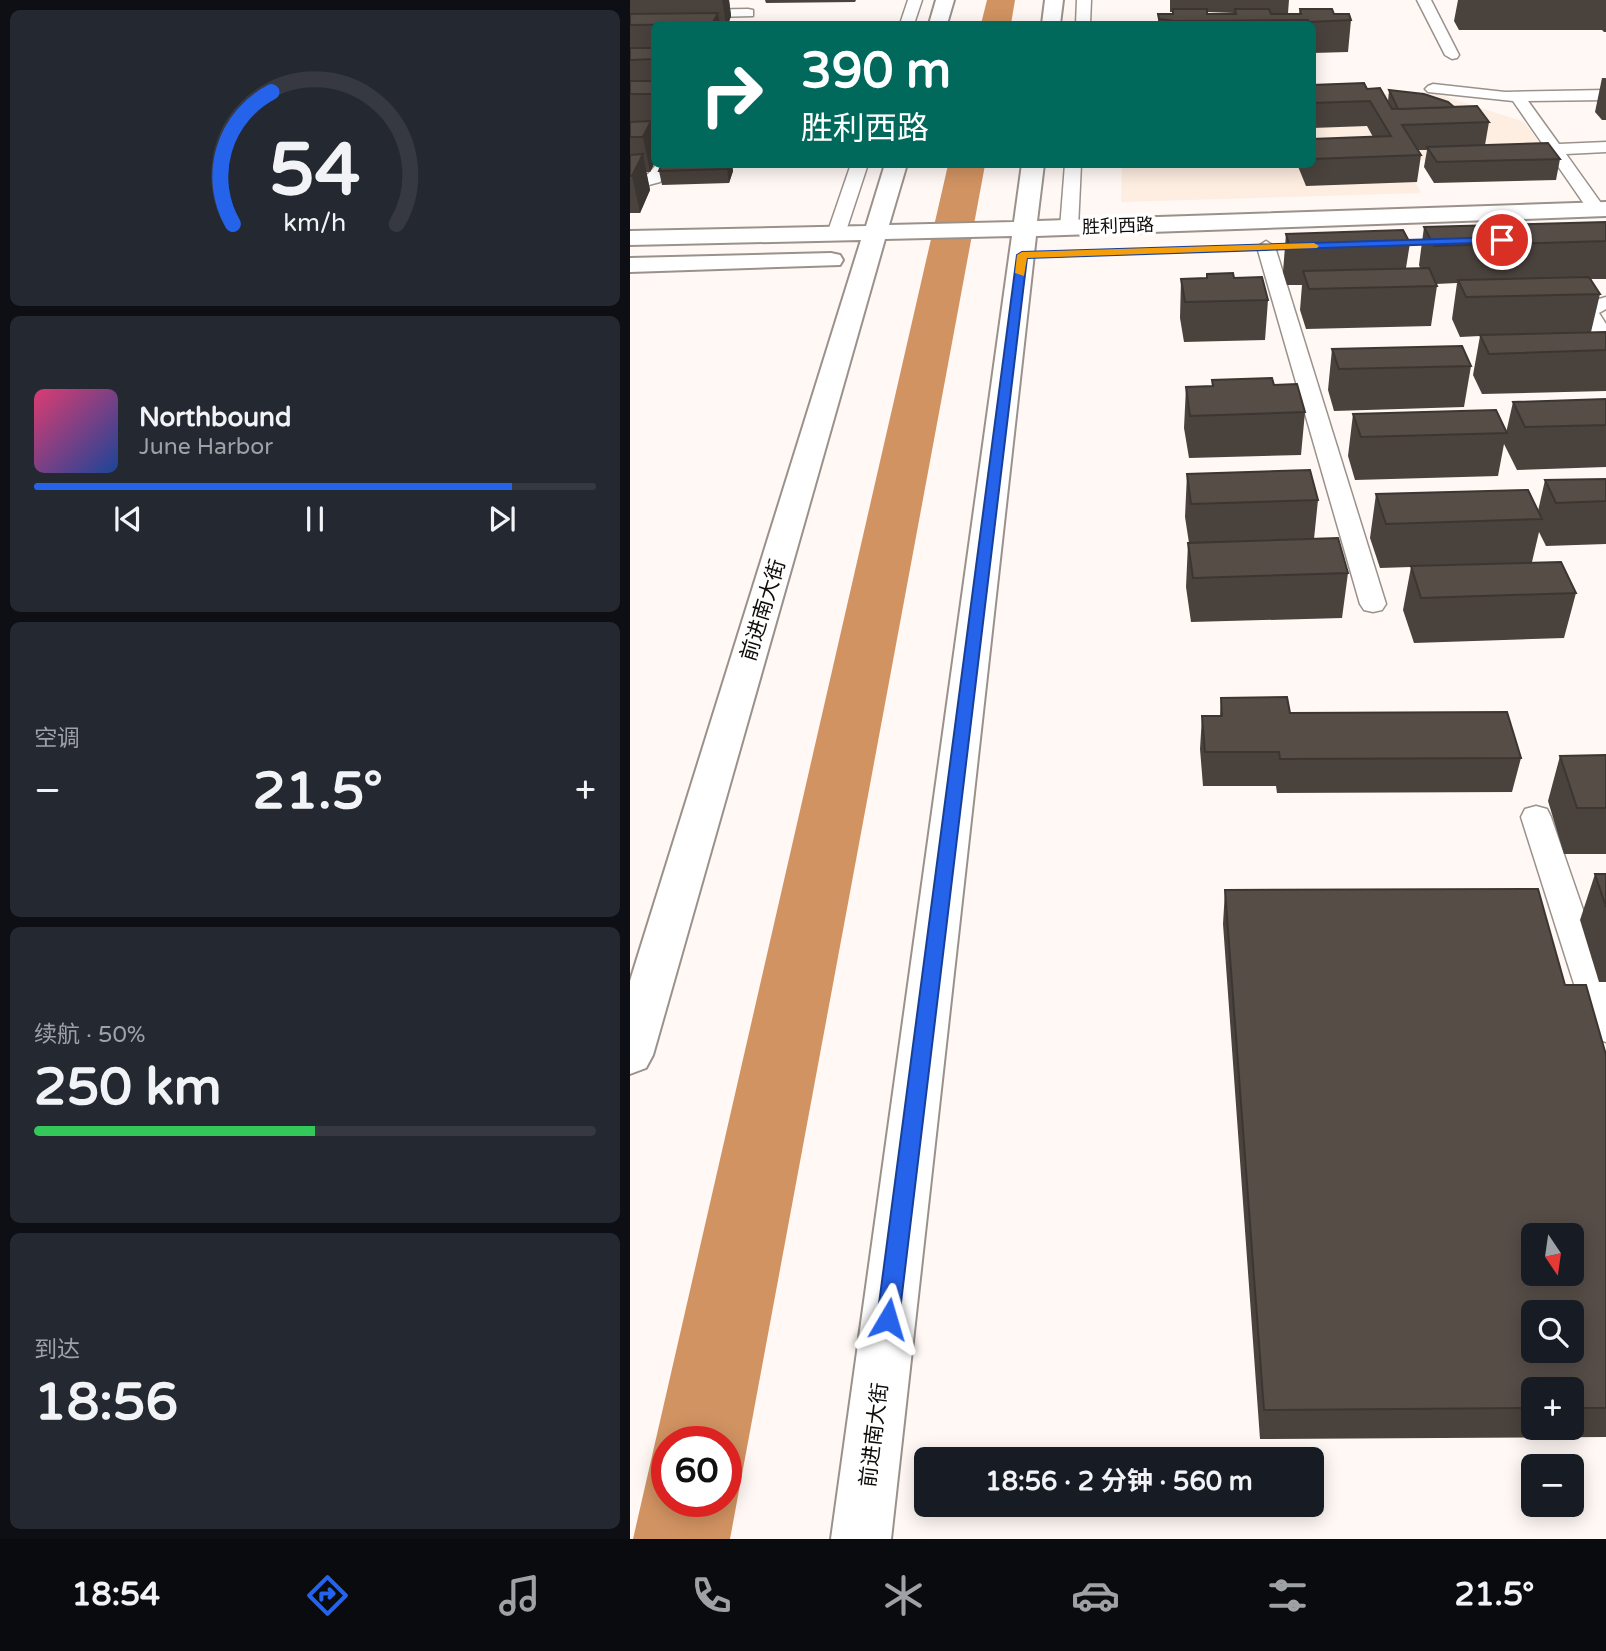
<!DOCTYPE html>
<html lang="zh">
<head>
<meta charset="utf-8">
<style>
  body { margin:0; font-family:"Varela Round","Noto Sans SC",sans-serif; background:#242831; color:#f1f3f6; height:100vh; display:flex; flex-direction:column; font-size:26px; white-space:nowrap }
  * { box-sizing:border-box; margin:0 }
  p { font-size:23px; color:#9ea1a6 }
  .icon { flex:none; width:38px; height:38px; fill:none; stroke:currentColor; stroke-width:2; stroke-linecap:round; stroke-linejoin:round }
  .map { position:relative; flex:1; overflow:hidden }
  .side { display:flex; flex-direction:column; gap:10px; padding:10px; background:#0d0f14; width:630px }
  .side>* { flex:none }
  .banner { position:absolute; left:21px; top:21px; width:665px; height:147px; border-radius:10px; box-shadow:0 4px 18px #0003; background:#00695c; color:#fff; overflow:hidden }
  .needle { width:46px; rotate:167deg }
  .buttons { position:absolute; left:891px; top:1223px; display:grid; gap:14px }
  .buttons a { display:grid; place-items:center; width:63px; height:63px; border-radius:10px; background:#171b24; box-shadow:0 4px 18px #0003; font-size:35px }
  .speed { position:absolute; left:21px; top:1426px; display:flex; gap:14px; font-size:35px; font-weight:700; text-align:center }
  .speed>* { display:grid; place-content:center; width:91px; height:91px; border-radius:50%; background:#171b24; box-shadow:0 4px 18px #0003; line-height:1 }
  .speed .limit { border:10px solid #d22; background:#fff; color:#111 }
  .pin { position:absolute; display:grid; place-items:center; width:60px; height:60px; color:#fff; margin:-30px; border:4px solid #fff; border-radius:50%; box-shadow:0 2px 7px #0007 }
  .me { position:absolute; width:77px; margin:-38px; rotate:7deg; stroke-linejoin:round; filter:drop-shadow(0 0 5px #0008) }
  .turn { display:flex; align-items:center; gap:24px; height:147px; padding:0 35px; font-size:32px }
  .turn .icon { width:91px; height:91px; stroke-width:2.5 }
  .turn b { display:block; font-size:49px; line-height:60px }
  .big { font-size:52px; font-weight:700; line-height:1.1 }
  .side .widget { flex:1; display:flex; flex-direction:column; justify-content:center; gap:10px; min-width:0; padding:0 24px; border-radius:10px; background:#242831 }
  .side .dial { align-items:center; gap:0 }
  .dial svg { height:182px; overflow:visible; fill:none; stroke:#363941; stroke-width:7; stroke-linecap:round; text-anchor:middle }
  .dial text { fill:#f1f3f6; stroke:none }
  .song { display:flex; align-items:center; gap:21px }
  .cover { width:84px; height:84px; border-radius:10px; background:linear-gradient(135deg,hsl(340 70% 55%),hsl(220 70% 35%)) }
  .played { height:7px; border-radius:4px; background:linear-gradient(90deg,#2563eb 85%,#363941 85%) }
  .keys { display:flex; justify-content:space-around; direction:ltr }
  .heat { display:flex; justify-content:space-between; align-items:center; font-size:38px; direction:ltr }
  .charge { height:10px; border-radius:5px; background:linear-gradient(90deg,#34c759 50%,#363941 0) }
  .trip { position:absolute; left:284px; top:1447px; width:410px; height:70px; border-radius:10px; background:#171b24; box-shadow:0 4px 18px #0003; font-weight:700; line-height:70px; text-align:center }
  .menu { display:flex; height:112px; justify-content:space-around; align-items:center; background:#090b0e; color:#9ea1a6 }
  .menu .icon { width:49px; height:49px }
  .menu .on { color:#2563eb }
  .menu b { font-size:32px; color:#f1f3f6 }
  main { display:flex; flex:1; min-height:0 }
  .map>svg:first-child { display:block }
  .built { fill:#feede1 }
  .water { fill:#d29362; fill-rule:evenodd }
  .lines { fill:none; stroke-linecap:round; stroke-linejoin:round }
  .minor-casing { stroke:#9b918b; stroke-width:3 }
  .major-casing { stroke:#9b918b; stroke-width:4 }
  .minor { fill:#fff; fill-rule:evenodd }
  .major { fill:#fff; fill-rule:evenodd }
  .wall { fill:#4a423d; fill-rule:evenodd }
  .shaded-wall { fill:#3c3632 }
  .building { fill:#564d47; stroke:#3c3632; stroke-width:2; fill-rule:evenodd }
  .route { fill:#2563eb; stroke:#184099; stroke-width:2 }
  .slow { fill:#f59e0b }
  .labels { text-anchor:middle; stroke-width:7; stroke-linejoin:round; paint-order:stroke }
  .far-street-label { font-size:18px; fill:#0f0c0a; stroke:#fff }
  .street-label { font-size:21px; fill:#0f0c0a; stroke:#fff }
</style>
</head>
<body>
<main>
<section class="side">
<div class="widget dial"><svg viewBox="0 0 100 80">
<path d="M14 69A42 42 0 1 1 86 69"/>
<path d="M14 69A42 42 0 0 1 31 11" stroke="#2563eb"/>
<text x="50" y="56" font-size="32" font-weight="700">54</text>
<text x="50" y="72" font-size="11">km/h</text>
</svg></div>
<div class="widget">
<div class="song"><i class="cover"></i><div><b>Northbound</b><p>June Harbor</p></div></div>
<div class="played"></div>
<div class="keys"><svg class="icon" aria-label="previous" viewBox="0 0 24 24"><path d="M18 5L8 12l10 7zM5 5v14"/></svg><svg class="icon" aria-label="pause" viewBox="0 0 24 24"><path d="M8 5v14M16 5v14"/></svg><svg class="icon" aria-label="next" viewBox="0 0 24 24"><path d="M6 5l10 7-10 7zM19 5v14"/></svg></div>
</div>
<div class="widget"><p>空调</p>
<div class="heat"><a>−</a><b class="big">21.5°</b><a>+</a></div>
</div>
<div class="widget"><p>续航 · 50%</p><b class="big">250 km</b><div class="charge"></div></div>
<div class="widget"><p>到达</p><b class="big">18:56</b></div>
</section>
<div class="map">
<svg width="976" height="1539" viewBox="0 0 976 1539">
  <rect width="100%" height="100%" fill="#fff8f4"/>
  <!-- built -->
  <polygon class="built" points="683,94 808,94 894,122 919,156 775,161 791,193 491,202 492,165 682,164"/>
  <!-- water -->
  <g class="water">
    <polygon points="357,0 385,0 381,24 351,24"/>
    <path d="M 318,165 L 355,165 L 100,1539 L 3,1539 ZM 37,1442 L 96,1442 L 96,1502 L 37,1502 Z"/>
  </g>
  <g class="lines">
    <defs>
      <g id="minor">
        <polygon points="278,0 292,0 284,24 270,24"/>
        <polygon points="447,0 461,0 460,24 446,24"/>
        <polygon points="787,0 801,0 829,55 827,58 822,59 815,55"/>
        <polygon points="118,9 123,10 123,16 0,19 0,11"/>
        <polygon points="803,84 875,92 976,90 976,100 898,101 929,144 976,142 976,152 936,154 976,210 973,214 961,214 883,101 798,92 795,89 798,86"/>
        <polygon points="27,164 44,164 30,182 0,190 0,180 18,174"/>
        <polygon points="221,164 238,164 215,234 206,239 200,238 197,234"/>
        <polygon points="435,164 451,164 448,228 439,233 430,228"/>
        <polygon points="636,241 645,247 756,604 752,610 743,612 734,610 730,604 627,247"/>
        <polygon points="976,297 976,309 969,313 976,324 976,346 969,344 949,313 955,303"/>
        <polygon points="906,806 917,809 921,817 976,976 976,1042 964,1038 958,1028 891,817 895,809"/>
      </g>
      <g id="major">
        <polygon points="306,0 324,0 317,24 299,24"/>
        <polygon points="415,0 433,0 430,24 412,24"/>
        <polygon points="255,164 277,164 259,225 384,222 392,164 414,164 407,221 976,202 976,216 406,236 261,1539 201,1539 382,236 255,239 23,1055 16,1068 0,1074 0,981 231,240 0,245 0,231 236,226"/>
        <polygon points="201,253 210,255 213,260 210,265 0,272 0,258"/>
      </g>
    </defs>
    <!-- minor casing -->
    <use href="#minor" class="minor-casing"/>
    <!-- major casing -->
    <use href="#major" class="major-casing"/>
    <!-- minor -->
    <use href="#minor" class="minor"/>
    <!-- major -->
    <use href="#major" class="major"/>
  </g>
  <!-- wall -->
  <g class="wall">
    <polygon points="0,0 99,0 101,16 98,24 24,24 24,128 22,128 24,139 24,164 20,172 16,172 20,190 10,213 0,213"/>
    <polygon points="135,0 226,0 225,2 136,3"/>
    <path d="M 540,0 L 659,0 L 658,13 L 640,13 L 641,14 L 669,14 L 670,9 L 704,14 L 721,20 L 718,52 L 682,53 L 682,24 L 528,24 L 528,14 L 543,14 L 543,12 L 540,12 ZM 577,12 L 604,13 L 604,14 L 577,14 Z"/>
    <polygon points="828,0 976,0 976,32 974,32 972,30 829,30 824,21"/>
    <polygon points="972,78 976,78 976,120 972,120 965,112"/>
    <polygon points="682,85 737,89 758,102 759,90 824,107 859,122 855,145 930,159 926,180 804,183 794,167 797,150 788,150 791,155 787,182 676,186 667,164 682,164 682,139 743,137 737,126 682,128"/>
    <polygon points="32,164 102,164 103,171 99,183 32,185 29,171"/>
    <polygon points="976,222 976,279 961,279 970,294 961,332 976,332 976,391 852,394 843,375 850,336 830,337 822,319 827,283 806,284 807,286 801,326 676,329 670,310 672,285 657,285 653,272 656,234 780,243 776,268 790,268 789,265 794,227"/>
    <polygon points="577,274 604,278 638,300 635,340 554,342 550,318 551,279 576,279"/>
    <polygon points="702,349 841,366 834,407 704,411 698,390"/>
    <polygon points="582,380 644,385 675,412 671,455 559,458 554,428 556,387 582,386"/>
    <polygon points="976,399 976,467 887,470 874,444 868,476 725,480 718,456 723,414 876,433 883,402"/>
    <polygon points="557,474 688,500 684,539 718,573 712,618 561,622 556,587 558,543 559,543 555,517"/>
    <polygon points="976,479 976,544 916,546 909,532 902,562 946,593 934,638 784,643 773,610 781,567 750,568 740,538 746,494 908,511 915,480"/>
    <polygon points="591,698 660,713 891,758 882,792 647,793 646,786 573,786 570,749 572,716 590,716"/>
    <polygon points="976,755 976,854 934,854 918,801 930,756"/>
    <polygon points="965,874 976,874 976,982 969,982 950,920"/>
    <path d="M 595,890 L 935,985 L 976,1055 L 976,1437 L 630,1439 L 593,924 ZM 903,1390 L 942,1390 L 942,1428 L 903,1428 Z"/>
  </g>
  <!-- shaded-wall -->
  <g class="shaded-wall">
    <polygon points="92,0 99,0 101,16 98,24 96,24"/>
    <polygon points="88,13 90,24 82,24"/>
    <polygon points="21,121 24,139 24,164 20,172 13,137"/>
    <polygon points="13,154 20,190 10,213 2,176"/>
    <polygon points="98,164 102,164 103,171 99,183 97,169"/>
  </g>
  <!-- building -->
  <g class="building">
    <polygon points="543,9 577,9 577,14 606,14 605,9 639,9 641,14 671,14 670,9 702,9 704,14 719,14 721,20 679,22 678,20 545,21 529,19 528,14 543,14"/>
    <polygon points="88,13 82,24 0,25 0,14"/>
    <polygon points="0,48 24,48 24,59 0,60"/>
    <rect x="0" y="81" width="24" height="13"/>
    <polygon points="734,83 737,89 750,88 762,109 847,106 859,122 772,125 791,155 682,159 682,139 761,136 740,101 682,103 682,85"/>
    <polygon points="759,90 794,94 818,102 824,107 768,109"/>
    <polygon points="21,121 13,137 0,137 0,122"/>
    <polygon points="918,143 930,159 807,162 797,147"/>
    <polygon points="13,154 2,176 0,176 0,155"/>
    <polygon points="32,164 98,164 97,169 29,171"/>
    <polygon points="976,222 976,241 804,246 794,227"/>
    <polygon points="773,230 780,243 660,247 656,234"/>
    <polygon points="799,268 807,286 679,289 673,271"/>
    <polygon points="603,273 604,278 632,277 638,300 555,302 551,279 577,278 577,274"/>
    <polygon points="959,277 970,294 836,297 828,280"/>
    <polygon points="976,332 976,350 859,354 850,335"/>
    <polygon points="832,346 841,366 709,369 702,349"/>
    <polygon points="642,378 644,385 667,384 675,412 560,416 556,387 583,386 582,380"/>
    <polygon points="976,399 976,425 895,427 883,402"/>
    <polygon points="866,410 877,433 731,437 723,414"/>
    <polygon points="680,470 688,500 561,504 557,474"/>
    <polygon points="976,479 976,501 926,503 915,480"/>
    <polygon points="898,490 912,519 756,524 746,494"/>
    <polygon points="708,538 718,573 563,578 558,543"/>
    <polygon points="931,562 946,593 791,598 781,566"/>
    <polygon points="657,697 660,713 877,712 891,758 650,759 649,752 575,752 572,716 592,716 591,698"/>
    <polygon points="976,755 976,808 947,808 930,756"/>
    <polygon points="965,874 976,874 976,907"/>
    <path d="M 908,889 L 935,985 L 956,985 L 976,1055 L 976,1408 L 942,1408 L 942,1390 L 903,1390 L 903,1408 L 634,1410 L 595,890 ZM 903,1236 L 942,1236 L 942,1274 L 903,1274 ZM 903,1312 L 942,1312 L 942,1351 L 903,1351 Z"/>
  </g>
  <!-- route -->
  <polygon class="route" points="872,237 876,240 875,242 397,258 269,1319 266,1326 258,1329 250,1326 247,1319 387,255 392,252"/>
  <!-- slow -->
  <polygon class="slow" points="684,243 689,246 687,248 397,258 394,276 385,273 387,255 392,252"/>
  <g class="labels">
    <!-- far-street labels -->
    <g class="far-street-label">
      <text transform="translate(488 226) rotate(-2)" y="6">胜利西路</text>
    </g>
    <!-- street labels -->
    <g class="street-label">
      <text transform="translate(133 610) rotate(-73)" y="7">前进南大街</text>
      <text transform="translate(244 1435) rotate(-83)" y="7">前进南大街</text>
    </g>
  </g>
</svg>
<div class="buttons">
<a><svg class="needle" viewBox="-14 -14 28 28"><path d="M0-13l5 13h-10z" fill="#e53935"/><path d="M0 13l5-13h-10z" fill="#9ea1a6"/></svg></a>
<a><svg class="icon" aria-label="search" viewBox="0 0 24 24"><circle cx="10" cy="10" r="6"/><path d="M15 15l6 6"/></svg></a>
<a>+</a>
<a>−</a>
</div>
<div class="speed"><div class="limit">60</div></div>
<div class="pin" style="left:872px;top:240px;background:#d93025"><svg class="icon" aria-label="arrive" viewBox="0 0 24 24"><path d="M6 21V4h12l-3 4 3 4H6"/></svg></div>
<svg class="me" style="left:258px;top:1319px" viewBox="-20 -20 40 40"><path d="M0-17L14 15 0 8-14 15z" fill="#2563eb" stroke="#fff" stroke-width="4"/></svg>
<div class="trip">18:56 · 2 分钟 · 560 m</div>
<div class="banner">
<div class="turn"><svg class="icon" aria-label="right" viewBox="0 0 24 24"><path d="M7 20v-9h11M14 6l5 5-5 5"/></svg><div><b>390 m</b>胜利西路</div></div>
</div>
</div>
</main>
<nav class="menu">
<b>18:54</b>
<svg class="icon on" aria-label="directions" viewBox="0 0 24 24"><path d="M12 3l9 9-9 9-9-9zM9 14v-3h6M13 9l2 2-2 2"/></svg>
<svg class="icon" aria-label="music" viewBox="0 0 24 24"><path d="M9 18V5l10-2v13"/><circle cx="6" cy="18" r="3"/><circle cx="16" cy="16" r="3"/></svg>
<svg class="icon" aria-label="phone" viewBox="0 0 24 24"><path d="M5 4h4l2 5-3 2q2 4 5 5l2-3 5 2v4C11 20 4 13 5 4z"/></svg>
<svg class="icon" aria-label="climate" viewBox="0 0 24 24"><path d="M12 3v18M4 7l16 10M4 17L20 7"/></svg>
<svg class="icon" aria-label="car" viewBox="0 0 24 24"><path d="M5 17H2v-5l4-1 3-4h7l3 4 3 1v5h-3M9 17h6M6 11h13"/><circle cx="7" cy="17" r="2"/><circle cx="17" cy="17" r="2"/></svg>
<svg class="icon" aria-label="filters" viewBox="0 0 24 24"><path d="M4 7h16M4 17h16"/><circle cx="9" cy="7" r="2"/><circle cx="15" cy="17" r="2"/></svg>
<b>21.5°</b>
</nav>
</body>
</html>
